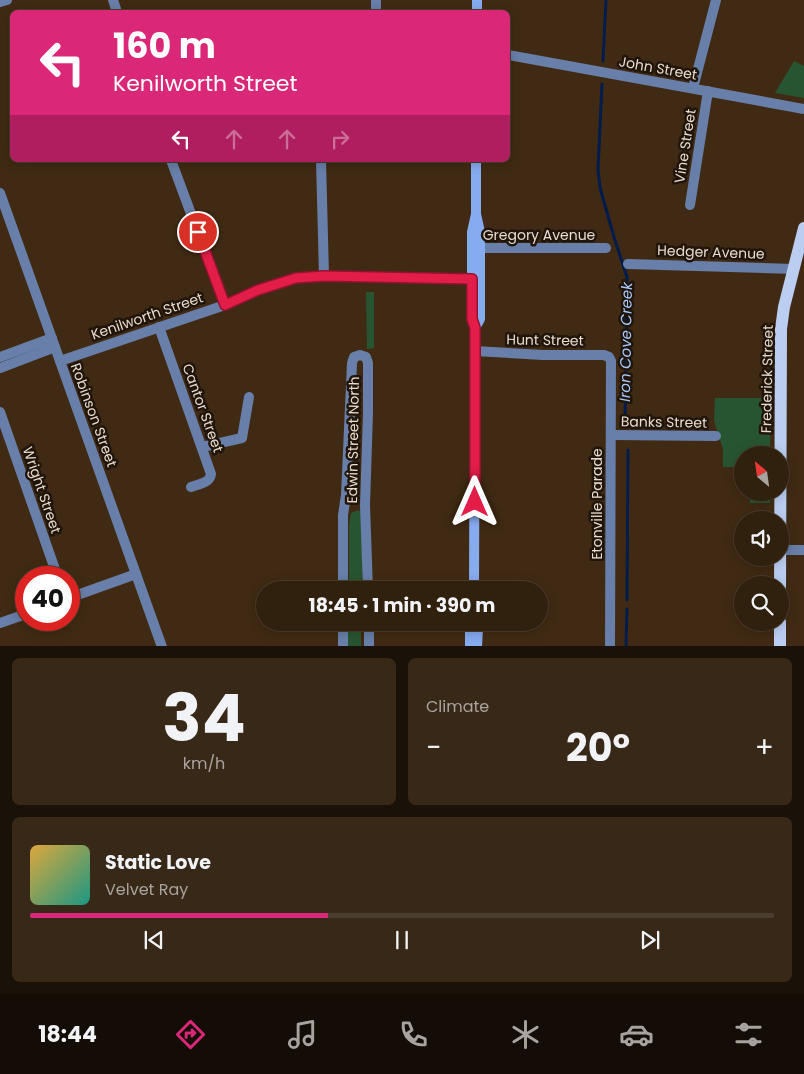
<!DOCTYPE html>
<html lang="en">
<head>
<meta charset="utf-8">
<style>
  body { margin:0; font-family:Poppins,sans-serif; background:#382817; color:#f1f3f6; height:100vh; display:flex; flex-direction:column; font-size:19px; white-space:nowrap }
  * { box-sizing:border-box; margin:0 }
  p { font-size:16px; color:#a8a39e }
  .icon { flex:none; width:28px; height:28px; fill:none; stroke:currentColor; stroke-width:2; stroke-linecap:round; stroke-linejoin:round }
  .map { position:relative; height:646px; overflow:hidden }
  .drawer { display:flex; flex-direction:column; gap:12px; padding:12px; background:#1a1208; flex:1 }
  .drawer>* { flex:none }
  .guide { position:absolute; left:10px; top:10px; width:500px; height:152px; border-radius:8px; box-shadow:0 2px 12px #0003,0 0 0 1px #4b3e2e; background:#db2777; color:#fff; overflow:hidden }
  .needle { width:32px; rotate:331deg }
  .fabs { position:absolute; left:734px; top:446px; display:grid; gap:10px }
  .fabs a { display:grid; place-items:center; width:55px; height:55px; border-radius:50%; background:#30200e; box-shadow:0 2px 12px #0003,0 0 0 1px #4b3e2e; font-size:25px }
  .speed { position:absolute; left:15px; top:566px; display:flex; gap:10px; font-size:25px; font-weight:700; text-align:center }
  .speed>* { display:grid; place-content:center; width:65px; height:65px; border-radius:50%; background:#30200e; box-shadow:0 2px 12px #0003,0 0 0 1px #4b3e2e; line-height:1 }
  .speed .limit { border:8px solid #d22; background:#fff; color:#111 }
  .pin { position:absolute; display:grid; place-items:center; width:42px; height:42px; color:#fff; margin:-21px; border:2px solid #fff; border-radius:50%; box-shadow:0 1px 5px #0007 }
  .me { position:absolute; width:55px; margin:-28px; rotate:0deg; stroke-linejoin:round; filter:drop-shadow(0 0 4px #0008) }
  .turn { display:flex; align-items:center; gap:18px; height:105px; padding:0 20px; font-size:22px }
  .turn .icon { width:65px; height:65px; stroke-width:2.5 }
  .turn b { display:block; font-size:35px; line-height:42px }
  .lanes { display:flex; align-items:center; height:48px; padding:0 20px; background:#0003; justify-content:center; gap:25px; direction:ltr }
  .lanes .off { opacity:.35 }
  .big { font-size:38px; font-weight:700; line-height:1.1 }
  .drawer .tile { flex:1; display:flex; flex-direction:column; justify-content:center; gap:8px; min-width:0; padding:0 18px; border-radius:8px; background:#382817 }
  .drawer .dial { align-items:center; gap:0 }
  .dial b { font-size:65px; line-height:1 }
  .song { display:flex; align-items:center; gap:15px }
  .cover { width:60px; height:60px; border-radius:8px; background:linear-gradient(135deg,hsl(40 70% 55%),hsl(170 70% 35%)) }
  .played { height:5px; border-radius:2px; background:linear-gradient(90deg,#db2777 40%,#4b3e2e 40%) }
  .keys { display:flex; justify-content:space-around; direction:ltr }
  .heat { display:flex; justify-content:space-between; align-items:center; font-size:28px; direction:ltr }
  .drawer .tiles { flex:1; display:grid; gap:12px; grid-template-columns:1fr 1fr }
  .tile:last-child { grid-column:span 2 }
  .trip { position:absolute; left:256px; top:581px; width:292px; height:50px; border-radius:25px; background:#30200e; box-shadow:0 2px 12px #0003,0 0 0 1px #4b3e2e; font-weight:700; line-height:50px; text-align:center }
  .tabs { display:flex; height:80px; justify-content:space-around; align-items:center; background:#130d06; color:#a8a39e }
  .tabs .icon { width:35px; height:35px }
  .tabs .active { color:#db2777 }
  .tabs b { font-size:22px; color:#f1f3f6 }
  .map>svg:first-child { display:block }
  .green { fill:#285531 }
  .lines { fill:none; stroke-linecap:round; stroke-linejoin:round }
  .stream { stroke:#001c4d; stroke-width:3 }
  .street { stroke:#687fa9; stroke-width:10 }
  .secondary { stroke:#87abef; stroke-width:10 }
  .primary { stroke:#bbcef2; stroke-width:12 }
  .route-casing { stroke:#92132f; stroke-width:12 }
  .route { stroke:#e11d48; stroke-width:9 }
  .labels { text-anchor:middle; stroke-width:5; stroke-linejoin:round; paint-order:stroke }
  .street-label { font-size:14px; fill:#e9dacd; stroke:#1f150b }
  .water-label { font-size:15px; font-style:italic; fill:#a9c9f9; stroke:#1f150b }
</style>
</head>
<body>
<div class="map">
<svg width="804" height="647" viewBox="0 0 804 647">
  <rect width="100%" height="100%" fill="#402a13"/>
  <!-- green -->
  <g class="green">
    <polygon points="794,61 804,66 804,98 775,93"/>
    <polygon points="366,292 374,292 374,348 367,349"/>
    <polygon points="715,398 771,398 770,455 742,455 742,467 723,467 723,449 714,421"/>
    <rect x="750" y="493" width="20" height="10"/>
    <polygon points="358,510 362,513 362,590 349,590 349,524 351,513"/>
    <rect x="348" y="623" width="13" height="23"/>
  </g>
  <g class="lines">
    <!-- stream -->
    <g class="stream">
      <polyline points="603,61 606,0"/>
      <polyline points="602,84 598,169 600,188 614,237 627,277 625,424"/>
      <polyline points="627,600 628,450"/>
      <polyline points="626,647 627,609"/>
    </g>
    <!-- street -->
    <g class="street">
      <polyline points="113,0 117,12"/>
      <polyline points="376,0 376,12"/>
      <polyline points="0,2 7,0"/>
      <polyline points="508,55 804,109"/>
      <polyline points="693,88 716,0"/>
      <polyline points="171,160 225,305"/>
      <polyline points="321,160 324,276"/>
      <polyline points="0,193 162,647"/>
      <polyline points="690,205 708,91"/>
      <polyline points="472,248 606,248"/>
      <polyline points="628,264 794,269"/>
      <path d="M 159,327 L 211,474 C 210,483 199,484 191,487"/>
      <polyline points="475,351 543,355 604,355 609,357 611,361 610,647"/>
      <polyline points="0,357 52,338"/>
      <polyline points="60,361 225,305 258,290 296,278 324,276 479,279"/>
      <polyline points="0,368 55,347"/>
      <polyline points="0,412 58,578"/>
      <polyline points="611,435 716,436"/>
      <polyline points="202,447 242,438 249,397"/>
      <polyline points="780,550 804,550"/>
      <polyline points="343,590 343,515 346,495 352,363 354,357 360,355 366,357 368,363 368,413 365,505 368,590"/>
      <polyline points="69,598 136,574"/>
      <polyline points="343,622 343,647"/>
      <polyline points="369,622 369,647"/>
      <polyline points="0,623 26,614"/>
    </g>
    <!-- secondary -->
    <g class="secondary">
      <polyline points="477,0 477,12"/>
      <polyline points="475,328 480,319 480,232 476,214 476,160"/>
      <polyline points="474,590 475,328 472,319 472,232 476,214"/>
      <polyline points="475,622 478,628 477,647"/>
      <polyline points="470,647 470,630 473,622"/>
    </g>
    <!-- primary -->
    <g class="primary">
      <polyline points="780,594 781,329 784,307 804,228"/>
      <polyline points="780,647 780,622"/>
    </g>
  </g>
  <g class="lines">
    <defs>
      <polyline id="route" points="198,232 225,305 258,290 296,278 324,276 472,279 472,319 475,328 475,502"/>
    </defs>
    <!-- route casing -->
    <use href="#route" class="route-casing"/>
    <!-- route -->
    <use href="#route" class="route"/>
  </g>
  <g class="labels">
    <!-- street labels -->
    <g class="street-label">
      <text transform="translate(658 68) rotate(10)" y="5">John Street</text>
      <text transform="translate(685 146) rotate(-81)" y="5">Vine Street</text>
      <text x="539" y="240">Gregory Avenue</text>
      <text transform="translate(711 252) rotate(2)" y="5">Hedger Avenue</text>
      <text transform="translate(147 316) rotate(-19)" y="5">Kenilworth Street</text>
      <text transform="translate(545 340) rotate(1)" y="5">Hunt Street</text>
      <text transform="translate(767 379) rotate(-89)" y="5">Frederick Street</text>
      <text transform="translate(203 408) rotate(70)" y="5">Cantor Street</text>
      <text transform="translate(94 415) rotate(70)" y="5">Robinson Street</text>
      <text transform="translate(664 422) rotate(1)" y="5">Banks Street</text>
      <text transform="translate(353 440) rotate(-89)" y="5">Edwin Street North</text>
      <text transform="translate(42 490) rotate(71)" y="5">Wright Street</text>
      <text transform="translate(597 504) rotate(-90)" y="5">Etonville Parade</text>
    </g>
    <!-- water labels -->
    <g class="water-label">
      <text transform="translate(626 342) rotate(-89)" y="5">Iron Cove Creek</text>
    </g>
  </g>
</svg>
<div class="fabs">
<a><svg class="needle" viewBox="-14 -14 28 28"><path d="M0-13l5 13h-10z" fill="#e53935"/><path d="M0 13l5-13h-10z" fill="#a8a39e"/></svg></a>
<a><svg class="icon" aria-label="sound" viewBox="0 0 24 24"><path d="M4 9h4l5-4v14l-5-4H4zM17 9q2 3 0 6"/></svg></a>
<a><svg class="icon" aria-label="search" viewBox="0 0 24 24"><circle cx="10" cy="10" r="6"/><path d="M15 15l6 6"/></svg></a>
</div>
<div class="speed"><div class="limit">40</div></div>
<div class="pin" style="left:198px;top:232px;background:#d93025"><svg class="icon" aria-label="arrive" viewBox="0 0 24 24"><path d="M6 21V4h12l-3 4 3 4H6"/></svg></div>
<svg class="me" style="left:475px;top:502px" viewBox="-20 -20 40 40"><path d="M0-17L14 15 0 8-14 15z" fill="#e11d48" stroke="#fff" stroke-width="4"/></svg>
<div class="trip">18:45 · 1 min · 390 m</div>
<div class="guide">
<div class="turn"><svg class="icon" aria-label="left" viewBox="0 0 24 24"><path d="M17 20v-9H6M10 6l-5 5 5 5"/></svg><div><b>160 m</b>Kenilworth Street</div></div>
<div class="lanes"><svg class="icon" aria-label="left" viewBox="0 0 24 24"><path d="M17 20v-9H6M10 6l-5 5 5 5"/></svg><svg class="icon off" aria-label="ahead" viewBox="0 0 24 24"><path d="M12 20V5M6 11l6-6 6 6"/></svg><svg class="icon off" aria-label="ahead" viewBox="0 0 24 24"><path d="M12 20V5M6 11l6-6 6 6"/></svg><svg class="icon off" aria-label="right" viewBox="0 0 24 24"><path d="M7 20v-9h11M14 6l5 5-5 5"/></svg></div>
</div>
</div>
<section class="drawer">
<div class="tiles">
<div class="tile dial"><b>34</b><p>km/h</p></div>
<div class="tile"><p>Climate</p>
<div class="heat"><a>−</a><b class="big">20°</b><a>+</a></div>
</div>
<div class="tile">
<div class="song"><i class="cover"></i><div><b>Static Love</b><p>Velvet Ray</p></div></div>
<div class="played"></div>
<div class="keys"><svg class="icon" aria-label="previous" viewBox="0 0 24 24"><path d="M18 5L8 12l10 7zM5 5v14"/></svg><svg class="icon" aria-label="pause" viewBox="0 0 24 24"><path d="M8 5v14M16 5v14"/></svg><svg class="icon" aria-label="next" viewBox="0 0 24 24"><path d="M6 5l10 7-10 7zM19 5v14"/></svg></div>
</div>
</div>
</section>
<nav class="tabs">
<b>18:44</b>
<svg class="icon active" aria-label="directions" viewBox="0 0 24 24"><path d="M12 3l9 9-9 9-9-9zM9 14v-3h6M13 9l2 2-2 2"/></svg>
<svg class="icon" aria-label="music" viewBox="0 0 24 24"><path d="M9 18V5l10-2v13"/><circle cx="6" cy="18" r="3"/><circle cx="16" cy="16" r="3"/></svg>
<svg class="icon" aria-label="phone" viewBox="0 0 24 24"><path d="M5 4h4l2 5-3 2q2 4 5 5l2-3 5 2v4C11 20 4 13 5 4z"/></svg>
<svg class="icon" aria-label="climate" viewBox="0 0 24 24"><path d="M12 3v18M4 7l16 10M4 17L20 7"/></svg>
<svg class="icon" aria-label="car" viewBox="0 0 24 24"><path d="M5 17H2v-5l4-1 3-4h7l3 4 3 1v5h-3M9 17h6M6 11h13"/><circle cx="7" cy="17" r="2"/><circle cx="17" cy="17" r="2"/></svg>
<svg class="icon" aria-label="filters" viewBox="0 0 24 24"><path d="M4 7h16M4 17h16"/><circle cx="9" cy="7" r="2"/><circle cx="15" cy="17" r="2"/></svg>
</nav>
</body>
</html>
